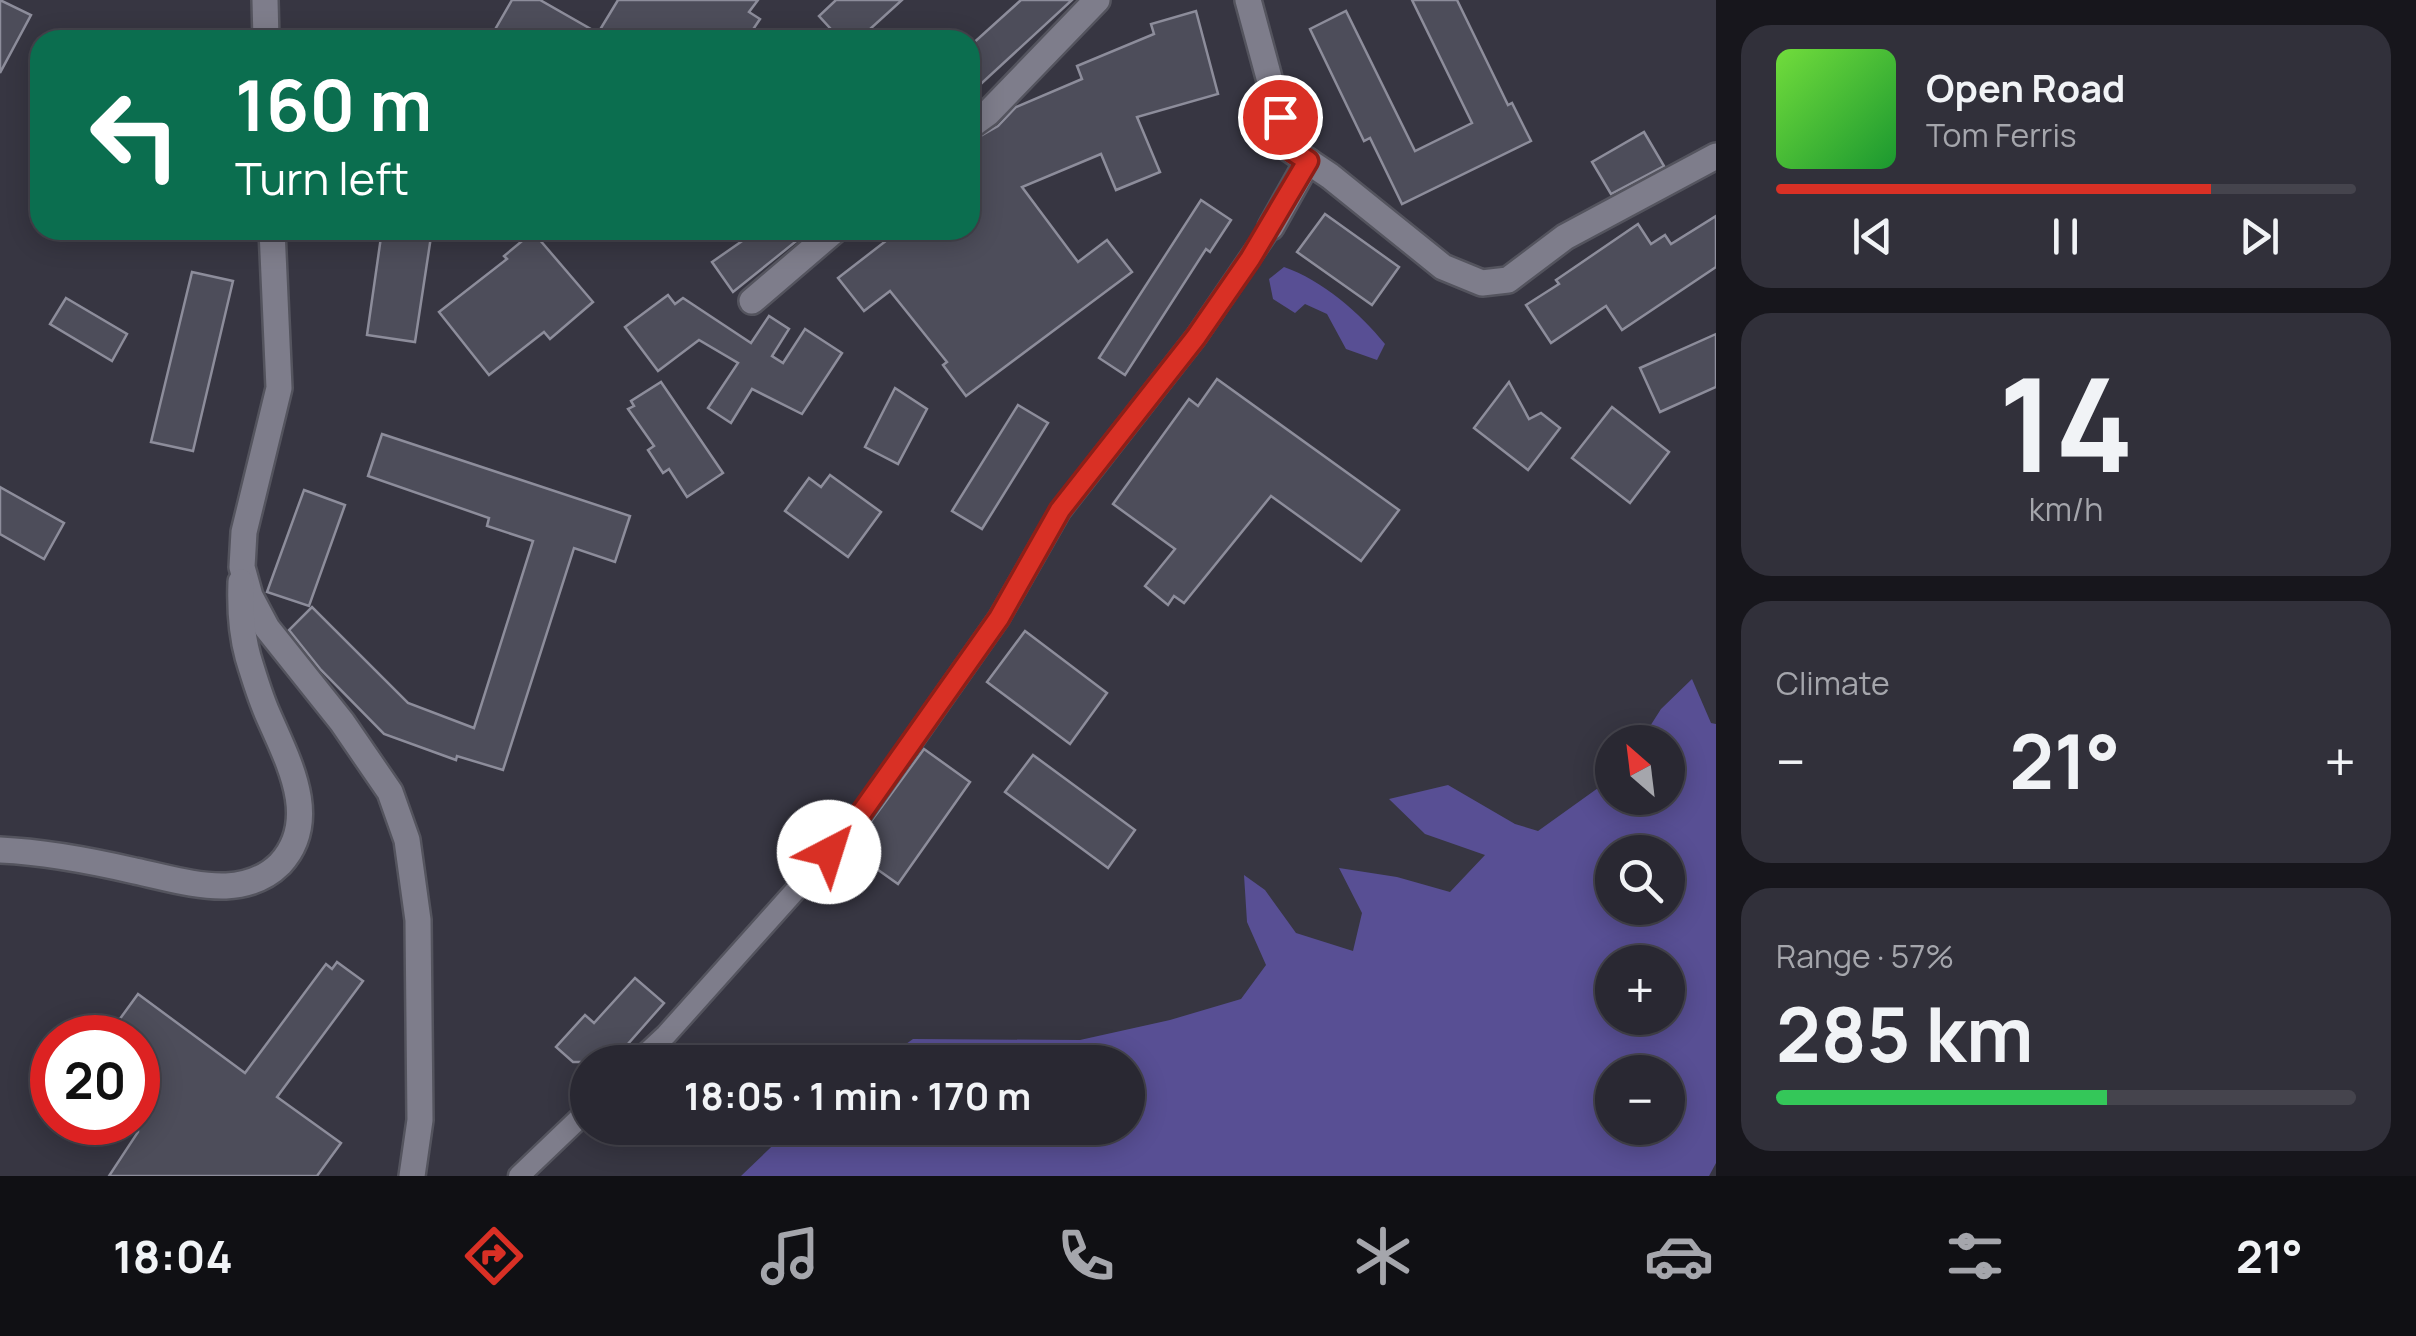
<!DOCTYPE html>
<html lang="en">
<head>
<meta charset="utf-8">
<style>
  body { margin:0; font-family:Manrope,sans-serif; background:#31303a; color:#f1f3f6; height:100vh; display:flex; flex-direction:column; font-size:38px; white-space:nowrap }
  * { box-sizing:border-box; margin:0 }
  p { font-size:32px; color:#a5a6ac }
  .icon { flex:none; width:55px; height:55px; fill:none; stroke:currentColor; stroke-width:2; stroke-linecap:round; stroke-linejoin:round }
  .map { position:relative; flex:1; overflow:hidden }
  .panel { display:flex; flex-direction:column; gap:25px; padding:25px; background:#17161c; width:700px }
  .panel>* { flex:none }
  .guide { position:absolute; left:30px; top:30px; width:950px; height:210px; border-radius:30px; box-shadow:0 5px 25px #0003,0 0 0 2px #45444d; background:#0b6e4f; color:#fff; overflow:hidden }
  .needle { width:65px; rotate:332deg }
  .tools { position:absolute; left:1595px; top:725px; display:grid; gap:20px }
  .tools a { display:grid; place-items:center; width:90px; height:90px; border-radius:50%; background:#292832; box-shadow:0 5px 25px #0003,0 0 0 2px #45444d; font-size:50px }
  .speed { position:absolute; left:30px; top:1015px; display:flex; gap:20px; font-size:50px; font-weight:700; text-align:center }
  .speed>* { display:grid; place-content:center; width:130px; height:130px; border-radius:50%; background:#292832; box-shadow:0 5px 25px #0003,0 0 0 2px #45444d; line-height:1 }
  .speed .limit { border:15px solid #d22; background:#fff; color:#111 }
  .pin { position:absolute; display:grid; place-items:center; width:85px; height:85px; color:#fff; margin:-42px; border:5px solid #fff; border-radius:50%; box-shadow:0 2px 10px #0007 }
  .me { position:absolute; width:110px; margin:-55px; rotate:40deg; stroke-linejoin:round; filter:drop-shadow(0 0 8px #0008) }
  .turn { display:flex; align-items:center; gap:35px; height:210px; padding:0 40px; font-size:45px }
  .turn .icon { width:130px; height:130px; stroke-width:2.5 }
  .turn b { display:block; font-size:70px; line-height:85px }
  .big { font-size:75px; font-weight:700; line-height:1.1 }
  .panel .tile { flex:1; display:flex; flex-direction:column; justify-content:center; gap:15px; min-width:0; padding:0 35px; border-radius:30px; background:#31303a }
  .panel .dial { align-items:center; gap:0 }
  .dial b { font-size:130px; line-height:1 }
  .song { display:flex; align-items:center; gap:30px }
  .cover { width:120px; height:120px; border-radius:15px; background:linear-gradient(135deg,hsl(100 70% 55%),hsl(130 70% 35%)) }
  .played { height:10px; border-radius:5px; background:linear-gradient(90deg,#d93025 75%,#45444d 75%) }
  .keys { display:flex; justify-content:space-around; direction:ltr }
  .heat { display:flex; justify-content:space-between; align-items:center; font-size:55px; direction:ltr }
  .charge { height:15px; border-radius:8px; background:linear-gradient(90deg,#34c759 57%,#45444d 0) }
  .trip { position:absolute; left:570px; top:1045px; width:575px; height:100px; border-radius:50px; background:#292832; box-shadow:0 5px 25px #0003,0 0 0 2px #45444d; font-weight:700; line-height:100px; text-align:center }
  .tab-bar { display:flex; height:160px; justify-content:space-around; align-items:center; background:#101014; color:#a5a6ac }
  .tab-bar .icon { width:70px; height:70px }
  .tab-bar .selected { color:#d93025 }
  .tab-bar b { font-size:45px; color:#f1f3f6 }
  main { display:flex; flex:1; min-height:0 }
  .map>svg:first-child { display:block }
  .green { fill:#584f94; fill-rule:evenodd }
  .building { fill:#4d4d5a; stroke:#8d8d9b; stroke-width:2.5 }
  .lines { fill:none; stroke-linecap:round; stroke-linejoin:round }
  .service-casing { stroke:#54545e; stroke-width:25 }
  .minor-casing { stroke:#54545e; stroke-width:30 }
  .service { stroke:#7e7d8b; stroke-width:20 }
  .minor { stroke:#7e7d8b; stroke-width:25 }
  .route-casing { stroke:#8d1f18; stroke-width:25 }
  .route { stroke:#d93025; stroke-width:18 }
</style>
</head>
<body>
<main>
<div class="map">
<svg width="1716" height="1176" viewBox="0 0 1716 1176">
  <rect width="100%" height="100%" fill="#373642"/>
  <!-- green -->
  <g class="green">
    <path d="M 1284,267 C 1322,280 1360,313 1385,344 L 1377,360 L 1346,349 L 1327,314 L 1305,304 L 1295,313 L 1273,299 L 1269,279 Z"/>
    <path d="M 1692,679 L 1711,723 L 1716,724 L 1716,1163 L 1709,1176 L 741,1176 L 791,1128 L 1128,1128 L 1128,1062 L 881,1062 L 913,1039 L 1080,1040 L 1170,1020 L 1241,999 L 1266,965 L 1247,922 L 1244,875 L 1265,890 L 1296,933 L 1353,951 L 1362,913 L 1339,868 L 1397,877 L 1450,892 L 1485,855 L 1425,834 L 1389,799 L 1448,785 L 1515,824 L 1538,831 L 1612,778 L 1612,798 L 1668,798 L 1668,742 L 1640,742 L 1661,709 ZM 1612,852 L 1668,852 L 1668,908 L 1612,908 ZM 1612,962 L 1668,962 L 1668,1018 L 1612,1018 ZM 1612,1072 L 1668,1072 L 1668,1128 L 1612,1128 Z"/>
  </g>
  <!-- building -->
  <g class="building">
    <polygon points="0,0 31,15 0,73"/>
    <polygon points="512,0 540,0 598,33 618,0 758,0 749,12 760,19 746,40 489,40"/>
    <polygon points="836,0 902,0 858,40 841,40 819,16"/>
    <polygon points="1021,0 1072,0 970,94 970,46"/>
    <polygon points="1412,0 1457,0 1508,105 1512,103 1531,141 1402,204 1370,138 1364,141 1310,29 1346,11 1415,151 1472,123"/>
    <polygon points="1196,11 1218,94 1137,117 1160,172 1116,190 1101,154 1022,187 1078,262 1107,240 1132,272 966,396 943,365 947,362 890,291 864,311 838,278 900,230 970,230 970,142 998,126 1016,107 1082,79 1077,66 1154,34 1151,24"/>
    <polygon points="1644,132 1664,166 1611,194 1592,162"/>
    <polygon points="1201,200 1231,220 1210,252 1206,249 1125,375 1099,358"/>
    <polygon points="1325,214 1399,267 1372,305 1297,252"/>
    <polygon points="1716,216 1716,267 1622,330 1606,306 1551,343 1526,305 1559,284 1556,280 1638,224 1651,244 1665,235 1671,244"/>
    <polygon points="382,230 432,230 415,342 367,335"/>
    <polygon points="758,230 810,230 733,292 712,262"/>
    <polygon points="533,232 593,302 550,339 544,332 489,375 439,312 507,259 504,256"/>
    <polygon points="192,272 233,281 193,451 151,442"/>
    <polygon points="668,295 675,304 683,298 751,343 769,316 789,329 772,356 783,363 805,329 842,353 802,414 752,389 731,423 708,408 738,363 699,340 658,371 625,327"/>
    <polygon points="66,298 127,334 112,361 50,324"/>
    <polygon points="1716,334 1716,387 1660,412 1640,368"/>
    <polygon points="1217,379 1399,510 1361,561 1271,496 1184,603 1174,596 1168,605 1145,586 1175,549 1113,504 1189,399 1198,406"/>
    <polygon points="661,382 723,473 687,497 669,469 663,473 648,450 654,446 628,409 634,406 631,401"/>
    <polygon points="1509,382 1529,419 1541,413 1560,428 1528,470 1474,428"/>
    <polygon points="895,388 927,409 898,464 865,447"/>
    <polygon points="1018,405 1048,423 982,529 952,511"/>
    <polygon points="1612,407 1669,452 1630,503 1572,458"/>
    <polygon points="382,434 630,516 615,562 574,548 503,770 457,756 456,760 384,734 321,670 289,630 312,607 408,703 474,728 533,541 487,526 489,518 368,476"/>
    <polygon points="830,475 881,512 848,557 785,511 809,478 821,487"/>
    <polygon points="0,487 64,523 44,559 0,534"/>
    <polygon points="304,490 345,505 309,606 267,592"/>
    <polygon points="1025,631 1107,693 1070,744 987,682"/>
    <polygon points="924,749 970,782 898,884 850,850"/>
    <polygon points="1033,755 1135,830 1108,868 1005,792"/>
    <polygon points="337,962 363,981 277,1097 341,1143 317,1176 109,1176 138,1132 138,1038 106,1038 138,994 245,1073 326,964 332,969"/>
    <polygon points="635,978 664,1003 612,1062 573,1062 556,1047 585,1015 594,1023"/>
  </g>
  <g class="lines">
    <defs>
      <g id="service">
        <polyline points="637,1062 666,1035 853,826 999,618 1060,511 1196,337 1271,227"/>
        <polyline points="519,1176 588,1110"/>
      </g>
      <g id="minor">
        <polyline points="265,0 266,40"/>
        <polyline points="1248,0 1288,148 1330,176 1443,267 1482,283 1508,280 1565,237 1716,156"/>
        <polyline points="970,126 988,113 1097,0"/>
        <polyline points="1271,227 1308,161"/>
        <polyline points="272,230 279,388 244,532 242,567 250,596 267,628 342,722 390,792 407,840 418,920 420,1120 412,1176"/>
        <polyline points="752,301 835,230"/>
        <path d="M 0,850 C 45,852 92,861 135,871 C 164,877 196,887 226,886 C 246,885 266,878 280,864 C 321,820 288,761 268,715 C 260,697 254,677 248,657 C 241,632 240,609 241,582"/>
      </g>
    </defs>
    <!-- service casing -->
    <use href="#service" class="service-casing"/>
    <!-- minor casing -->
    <use href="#minor" class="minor-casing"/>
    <!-- service -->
    <use href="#service" class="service"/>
    <!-- minor -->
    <use href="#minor" class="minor"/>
  </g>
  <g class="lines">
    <defs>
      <polyline id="route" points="829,852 852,826 999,618 1060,510 1196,337 1250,259 1308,161 1288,148 1280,117"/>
    </defs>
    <!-- route casing -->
    <use href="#route" class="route-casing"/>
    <!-- route -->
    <use href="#route" class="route"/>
  </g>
</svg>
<div class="tools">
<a><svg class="needle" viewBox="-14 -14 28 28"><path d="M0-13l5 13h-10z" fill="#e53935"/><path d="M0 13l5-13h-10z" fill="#a5a6ac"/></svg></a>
<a><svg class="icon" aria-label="search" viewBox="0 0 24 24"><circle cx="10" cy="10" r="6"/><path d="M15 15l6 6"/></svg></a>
<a>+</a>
<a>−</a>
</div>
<div class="speed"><div class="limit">20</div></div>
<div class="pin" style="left:1280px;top:117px;background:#d93025"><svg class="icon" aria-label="arrive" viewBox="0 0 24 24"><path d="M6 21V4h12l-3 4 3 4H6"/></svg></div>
<svg class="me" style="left:829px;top:852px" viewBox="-20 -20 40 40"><circle r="19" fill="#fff"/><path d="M0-13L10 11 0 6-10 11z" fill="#d93025"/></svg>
<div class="trip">18:05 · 1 min · 170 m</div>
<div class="guide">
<div class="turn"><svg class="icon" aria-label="left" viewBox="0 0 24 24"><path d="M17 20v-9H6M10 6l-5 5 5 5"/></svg><div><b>160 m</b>Turn left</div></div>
</div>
</div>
<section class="panel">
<div class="tile">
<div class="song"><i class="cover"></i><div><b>Open Road</b><p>Tom Ferris</p></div></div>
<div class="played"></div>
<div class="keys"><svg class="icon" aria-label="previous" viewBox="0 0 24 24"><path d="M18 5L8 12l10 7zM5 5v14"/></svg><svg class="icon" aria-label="pause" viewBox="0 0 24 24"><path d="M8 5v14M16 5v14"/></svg><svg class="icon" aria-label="next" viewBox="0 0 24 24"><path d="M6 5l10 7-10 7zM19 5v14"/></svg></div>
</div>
<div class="tile dial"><b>14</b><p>km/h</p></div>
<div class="tile"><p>Climate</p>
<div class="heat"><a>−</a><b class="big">21°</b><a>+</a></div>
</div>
<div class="tile"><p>Range · 57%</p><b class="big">285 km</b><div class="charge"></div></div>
</section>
</main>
<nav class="tab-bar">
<b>18:04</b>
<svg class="icon selected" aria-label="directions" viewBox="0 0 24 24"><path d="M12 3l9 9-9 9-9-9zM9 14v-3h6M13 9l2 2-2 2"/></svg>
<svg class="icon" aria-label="music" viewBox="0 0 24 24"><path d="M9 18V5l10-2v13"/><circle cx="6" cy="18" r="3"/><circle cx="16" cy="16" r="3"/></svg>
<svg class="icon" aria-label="phone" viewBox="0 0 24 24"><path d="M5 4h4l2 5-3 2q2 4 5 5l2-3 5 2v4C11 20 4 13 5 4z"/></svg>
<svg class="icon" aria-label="climate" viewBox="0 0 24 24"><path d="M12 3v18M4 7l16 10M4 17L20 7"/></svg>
<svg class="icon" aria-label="car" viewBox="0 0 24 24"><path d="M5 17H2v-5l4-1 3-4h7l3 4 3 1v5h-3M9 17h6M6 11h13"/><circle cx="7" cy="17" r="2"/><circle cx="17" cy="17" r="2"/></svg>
<svg class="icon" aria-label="filters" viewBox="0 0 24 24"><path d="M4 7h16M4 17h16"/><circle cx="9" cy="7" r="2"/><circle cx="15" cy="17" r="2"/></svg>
<b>21°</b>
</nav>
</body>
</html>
